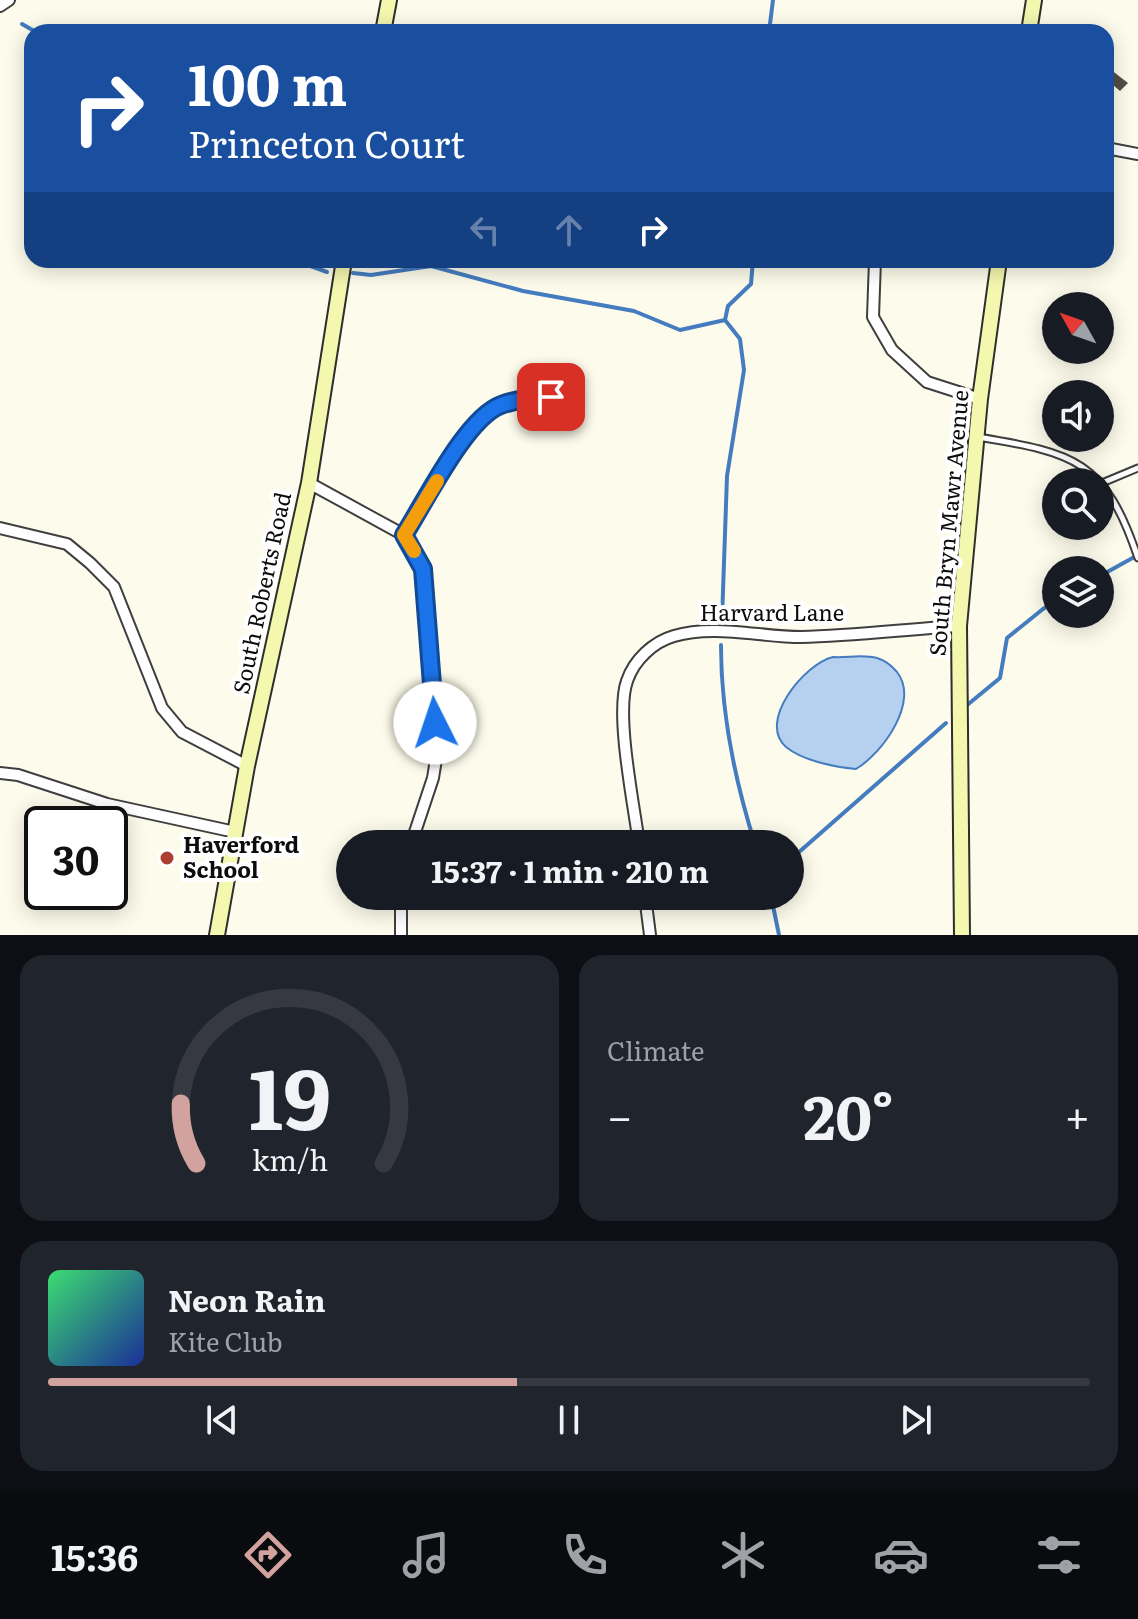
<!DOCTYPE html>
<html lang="en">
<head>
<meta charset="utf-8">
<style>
  body { margin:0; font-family:Literata,serif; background:#20242c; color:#f1f3f6; height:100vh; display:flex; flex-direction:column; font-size:30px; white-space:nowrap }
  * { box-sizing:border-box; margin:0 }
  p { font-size:26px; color:#9ea1a6 }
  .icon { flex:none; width:44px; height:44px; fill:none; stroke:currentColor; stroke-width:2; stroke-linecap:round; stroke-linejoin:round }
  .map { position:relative; height:935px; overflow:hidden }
  .panel { display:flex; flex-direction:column; gap:20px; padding:20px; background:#0d0f14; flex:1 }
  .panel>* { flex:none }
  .top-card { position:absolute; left:24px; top:24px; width:1090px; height:244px; border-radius:24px; box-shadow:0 4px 20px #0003; background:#1a4fa0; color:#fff; overflow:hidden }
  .needle { width:52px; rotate:310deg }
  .controls { position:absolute; left:1042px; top:292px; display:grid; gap:16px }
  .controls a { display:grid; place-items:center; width:72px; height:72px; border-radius:50%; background:#171b24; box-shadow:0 4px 20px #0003; font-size:40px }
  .speed { position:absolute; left:24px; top:806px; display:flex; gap:16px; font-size:40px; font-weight:700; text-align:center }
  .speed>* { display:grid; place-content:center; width:104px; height:104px; border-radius:50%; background:#171b24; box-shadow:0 4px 20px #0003; line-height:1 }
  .speed .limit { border:4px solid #111; border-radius:12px; background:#fff; color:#111 }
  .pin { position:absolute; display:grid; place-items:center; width:68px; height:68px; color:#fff; margin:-34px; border-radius:16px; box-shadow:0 4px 12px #0006 }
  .me { position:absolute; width:88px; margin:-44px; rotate:356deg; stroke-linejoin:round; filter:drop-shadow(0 0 6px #0008) }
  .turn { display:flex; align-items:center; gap:28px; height:168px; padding:0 32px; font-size:36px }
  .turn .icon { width:104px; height:104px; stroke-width:2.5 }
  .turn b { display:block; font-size:56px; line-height:68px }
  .lanes { display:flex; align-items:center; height:76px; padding:0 32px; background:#0003; justify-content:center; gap:40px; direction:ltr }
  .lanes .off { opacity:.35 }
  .big { font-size:60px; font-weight:700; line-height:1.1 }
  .panel .tile { flex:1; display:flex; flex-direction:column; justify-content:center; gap:12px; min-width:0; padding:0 28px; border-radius:24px; background:#20242c }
  .panel .dial { align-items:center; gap:0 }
  .dial svg { height:208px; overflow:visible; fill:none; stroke:#363941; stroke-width:7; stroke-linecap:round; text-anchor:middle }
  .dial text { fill:#f1f3f6; stroke:none }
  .song { display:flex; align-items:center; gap:24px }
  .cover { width:96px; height:96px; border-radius:12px; background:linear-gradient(135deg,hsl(140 70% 55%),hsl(230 70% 35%)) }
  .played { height:8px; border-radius:4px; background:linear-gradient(90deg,#d2a29e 45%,#363941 45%) }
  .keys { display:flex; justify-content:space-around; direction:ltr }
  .heat { display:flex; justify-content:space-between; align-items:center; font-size:44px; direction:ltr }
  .panel .tiles { flex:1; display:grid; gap:20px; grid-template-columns:1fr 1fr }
  .tile:last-child { grid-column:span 2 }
  .trip { position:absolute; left:336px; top:830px; width:468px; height:80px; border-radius:40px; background:#171b24; box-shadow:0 4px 20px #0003; font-weight:700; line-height:80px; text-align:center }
  .dock { display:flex; height:128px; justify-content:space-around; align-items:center; background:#090b0e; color:#9ea1a6 }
  .dock .icon { width:56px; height:56px }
  .dock .selected { color:#d2a29e }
  .dock b { font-size:36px; color:#f1f3f6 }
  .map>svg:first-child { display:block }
  .water { fill:#b6d1ef; stroke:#447cbf; stroke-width:2 }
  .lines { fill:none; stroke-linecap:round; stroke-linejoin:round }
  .stream { stroke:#447cbf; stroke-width:4 }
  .building { fill:#534e49 }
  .lane-casing { stroke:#3f3f3f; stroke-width:9 }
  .street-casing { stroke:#3f3f3f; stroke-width:14 }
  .secondary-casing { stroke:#2e2e2e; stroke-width:18 }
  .lane { stroke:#fff; stroke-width:5 }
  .street { stroke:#fff; stroke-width:10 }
  .secondary { stroke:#f4f7ae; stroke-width:14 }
  .route-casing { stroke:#114b97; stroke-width:20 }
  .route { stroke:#1a73e8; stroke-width:14 }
  .slow { stroke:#f59e0b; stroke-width:14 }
  .poi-dot { fill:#ad3e32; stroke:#fff; stroke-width:3 }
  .labels { text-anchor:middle; stroke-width:8; stroke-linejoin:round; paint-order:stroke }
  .street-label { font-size:22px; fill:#0c0c0c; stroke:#fff }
  .poi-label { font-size:22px; font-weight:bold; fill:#0c0c0c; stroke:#fff; text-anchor:start }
</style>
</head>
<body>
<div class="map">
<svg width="1138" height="935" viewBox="0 0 1138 935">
  <rect width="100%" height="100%" fill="#fdfcec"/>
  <!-- water -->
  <path class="water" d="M 833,657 C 847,658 863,654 877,658 C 884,660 892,666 897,672 C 920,701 883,753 856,769 C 835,767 803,761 786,747 C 757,722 804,664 833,657 Z"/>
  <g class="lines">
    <!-- stream -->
    <g class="stream">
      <polyline points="22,24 36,32"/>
      <polyline points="769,32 773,0"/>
      <polyline points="294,260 327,272"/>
      <polyline points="353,273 371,275 431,266 523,291 634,311 680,330 725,320"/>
      <polyline points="1100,576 1138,555"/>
      <polyline points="722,620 727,476 744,370 740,339 725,320 728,306 751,284 753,260"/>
      <path d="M 721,645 C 721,712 735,781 755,844"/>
      <polyline points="966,706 1000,678 1007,638 1043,609 1056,601"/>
      <polyline points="790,860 946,723"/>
      <polyline points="771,896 779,935"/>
    </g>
  </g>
  <!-- building -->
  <polygon class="building" points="1106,66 1128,83 1120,91 1106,79"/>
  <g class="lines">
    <defs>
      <g id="lane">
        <path d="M 978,437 C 1075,453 1105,460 1138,558"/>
        <polyline points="1102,483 1138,468"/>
      </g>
      <g id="street">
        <polyline points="0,6 9,0"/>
        <polyline points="1106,148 1138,154"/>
        <polyline points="875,260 873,317 892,350 927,382 980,399"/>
        <polyline points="309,483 404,535 423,569 437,753 433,778 411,844"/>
        <polyline points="0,528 67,544 90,563 114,587 162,708 182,732 247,766"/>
        <path d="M 404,535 C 425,502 466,418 501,404 C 516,399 535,398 551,397 L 569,414"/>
        <polyline points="0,773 18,775 107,804 235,832"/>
        <path d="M 639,844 C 634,805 615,714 627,681 C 634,660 653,642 674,636 C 714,624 760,637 801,637 C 854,636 907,629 959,626"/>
        <polyline points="401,896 401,935"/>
        <polyline points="645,896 650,935"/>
      </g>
      <g id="secondary">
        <polyline points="383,32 389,0"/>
        <polyline points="1029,32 1034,0"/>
        <polyline points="217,935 247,766 309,483 344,260"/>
        <polyline points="962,935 959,626 980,399 999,260"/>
      </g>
    </defs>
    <!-- lane casing -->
    <use href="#lane" class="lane-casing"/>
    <!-- street casing -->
    <use href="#street" class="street-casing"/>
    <!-- secondary casing -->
    <use href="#secondary" class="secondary-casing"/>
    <!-- lane -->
    <use href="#lane" class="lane"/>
    <!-- street -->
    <use href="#street" class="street"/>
    <!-- secondary -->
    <use href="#secondary" class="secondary"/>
  </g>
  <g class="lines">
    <defs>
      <path id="route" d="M 435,723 L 423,569 L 404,535 C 425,502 466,418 501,405 C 517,399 535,398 551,397"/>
    </defs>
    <!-- route casing -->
    <use href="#route" class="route-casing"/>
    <!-- route -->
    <use href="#route" class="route"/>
    <!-- slow -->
    <polyline class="slow" points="414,551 404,535 437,481"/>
  </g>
  <!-- markers -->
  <circle class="poi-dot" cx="167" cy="858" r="8"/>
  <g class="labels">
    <!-- street labels -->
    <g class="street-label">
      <text transform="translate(949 523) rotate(-85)" y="8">South Bryn Mawr Avenue</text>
      <text transform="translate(262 593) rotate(-78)" y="8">South Roberts Road</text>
      <text x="772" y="621">Harvard Lane</text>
    </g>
    <!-- poi labels -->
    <g class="poi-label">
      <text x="183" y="853">Haverford<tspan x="183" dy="25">School</tspan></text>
    </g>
  </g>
</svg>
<div class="controls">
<a><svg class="needle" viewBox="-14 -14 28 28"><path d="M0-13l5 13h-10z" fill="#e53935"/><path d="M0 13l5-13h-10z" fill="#9ea1a6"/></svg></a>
<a><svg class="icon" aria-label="sound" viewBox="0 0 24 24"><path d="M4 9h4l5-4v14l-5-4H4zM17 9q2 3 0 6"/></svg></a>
<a><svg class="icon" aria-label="search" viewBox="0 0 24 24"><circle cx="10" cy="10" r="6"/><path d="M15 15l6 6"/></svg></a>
<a><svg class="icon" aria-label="layers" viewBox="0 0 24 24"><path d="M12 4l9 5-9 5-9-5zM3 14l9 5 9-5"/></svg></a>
</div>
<div class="speed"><div class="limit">30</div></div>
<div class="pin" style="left:551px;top:397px;background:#d93025"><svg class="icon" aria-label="arrive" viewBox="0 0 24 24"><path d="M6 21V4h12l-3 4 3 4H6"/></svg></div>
<svg class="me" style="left:435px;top:723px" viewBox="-20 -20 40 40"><circle r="19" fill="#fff"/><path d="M0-13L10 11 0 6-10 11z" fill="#1a73e8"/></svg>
<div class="trip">15:37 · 1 min · 210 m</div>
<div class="top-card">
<div class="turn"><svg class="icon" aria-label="right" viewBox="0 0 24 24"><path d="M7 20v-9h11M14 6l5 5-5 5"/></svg><div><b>100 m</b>Princeton Court</div></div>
<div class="lanes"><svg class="icon off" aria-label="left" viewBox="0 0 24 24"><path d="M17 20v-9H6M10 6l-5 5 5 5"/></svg><svg class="icon off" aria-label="ahead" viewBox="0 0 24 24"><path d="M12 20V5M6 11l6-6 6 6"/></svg><svg class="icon" aria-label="right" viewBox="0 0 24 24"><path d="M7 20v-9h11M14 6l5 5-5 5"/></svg></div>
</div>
</div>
<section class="panel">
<div class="tiles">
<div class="tile dial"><svg viewBox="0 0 100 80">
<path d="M14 69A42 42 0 1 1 86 69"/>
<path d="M14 69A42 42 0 0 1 8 46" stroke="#d2a29e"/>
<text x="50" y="56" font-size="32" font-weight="700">19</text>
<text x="50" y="72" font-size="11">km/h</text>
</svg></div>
<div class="tile"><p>Climate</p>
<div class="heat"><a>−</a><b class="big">20°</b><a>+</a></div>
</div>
<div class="tile">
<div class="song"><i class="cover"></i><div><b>Neon Rain</b><p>Kite Club</p></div></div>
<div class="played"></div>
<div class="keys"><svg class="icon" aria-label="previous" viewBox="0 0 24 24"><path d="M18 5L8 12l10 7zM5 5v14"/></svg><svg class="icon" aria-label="pause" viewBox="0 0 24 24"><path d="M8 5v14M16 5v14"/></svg><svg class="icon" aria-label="next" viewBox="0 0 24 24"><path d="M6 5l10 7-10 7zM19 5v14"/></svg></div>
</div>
</div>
</section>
<nav class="dock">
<b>15:36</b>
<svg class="icon selected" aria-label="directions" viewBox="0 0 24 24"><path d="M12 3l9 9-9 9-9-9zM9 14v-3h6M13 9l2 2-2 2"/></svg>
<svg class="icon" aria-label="music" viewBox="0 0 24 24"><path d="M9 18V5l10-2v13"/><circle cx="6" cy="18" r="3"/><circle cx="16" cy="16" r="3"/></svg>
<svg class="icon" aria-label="phone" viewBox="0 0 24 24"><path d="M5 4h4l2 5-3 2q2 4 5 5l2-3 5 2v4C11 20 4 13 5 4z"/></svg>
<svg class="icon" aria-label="climate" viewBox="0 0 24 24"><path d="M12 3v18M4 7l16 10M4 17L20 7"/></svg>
<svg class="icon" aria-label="car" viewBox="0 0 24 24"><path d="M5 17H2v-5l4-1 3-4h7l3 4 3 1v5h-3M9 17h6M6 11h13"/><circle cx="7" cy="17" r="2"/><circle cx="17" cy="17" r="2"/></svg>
<svg class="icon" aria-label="filters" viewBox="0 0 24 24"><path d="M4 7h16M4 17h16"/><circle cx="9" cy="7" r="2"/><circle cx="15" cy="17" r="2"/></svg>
</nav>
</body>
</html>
